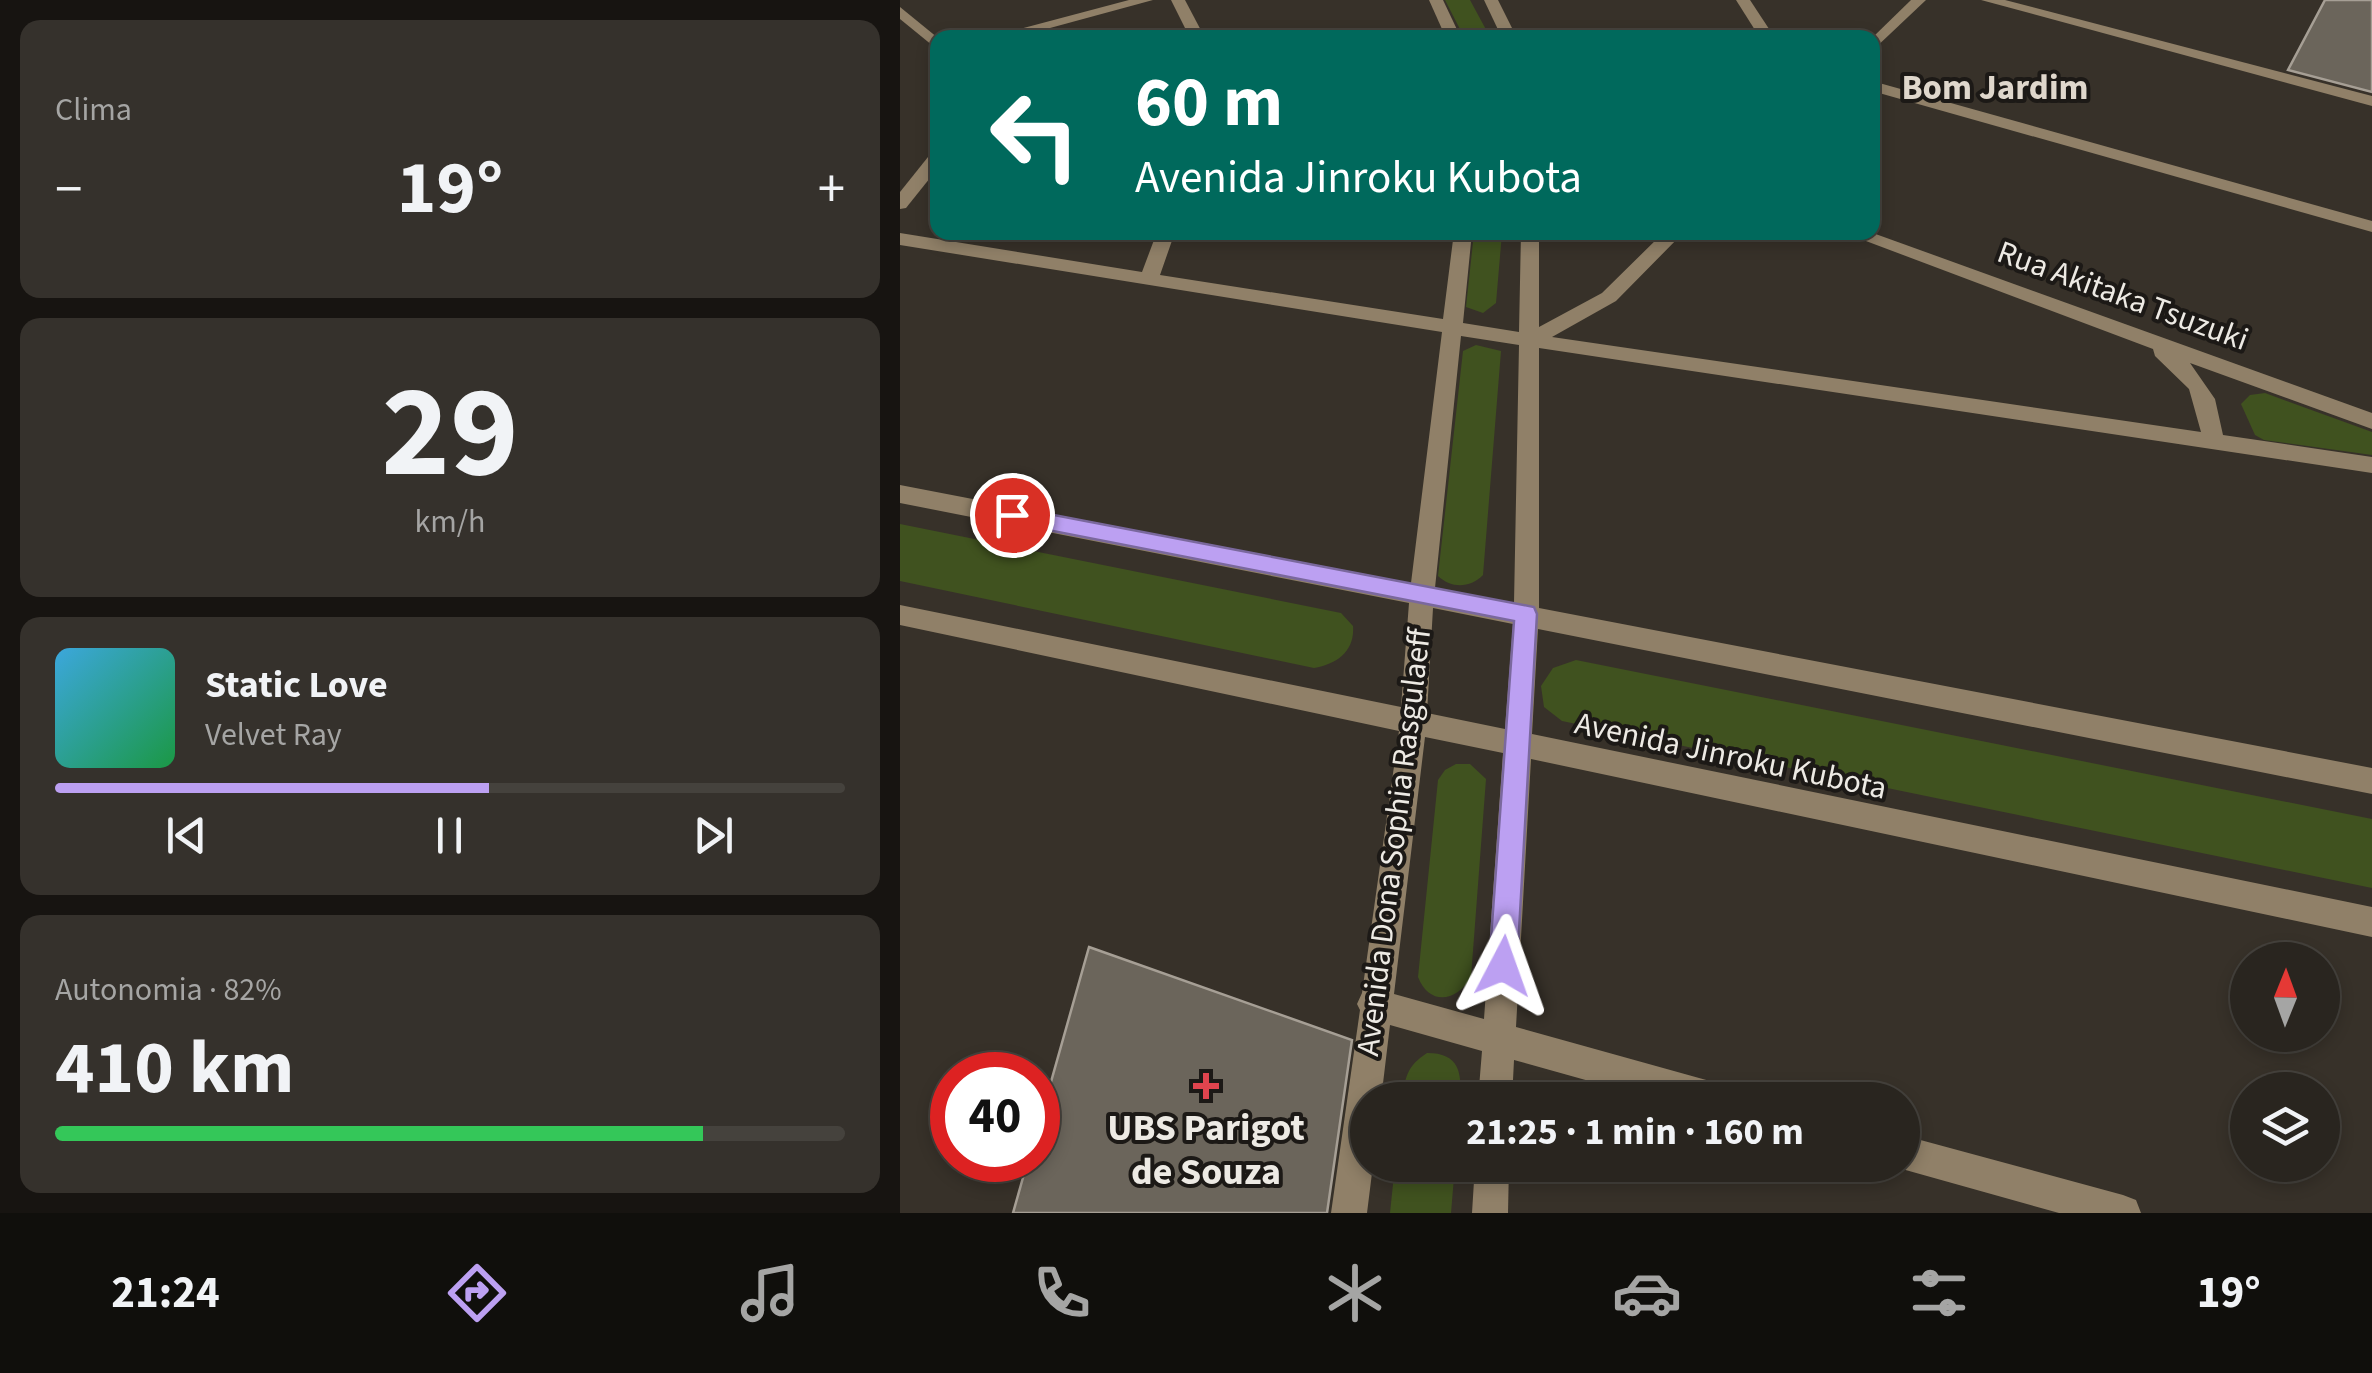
<!DOCTYPE html>
<html lang="pt">
<head>
<meta charset="utf-8">
<style>
  body { margin:0; font-family:"Source Sans 3",sans-serif; background:#35312c; color:#f1f3f6; height:100vh; display:flex; flex-direction:column; font-size:38px; white-space:nowrap }
  * { box-sizing:border-box; margin:0 }
  p { font-size:32px; color:#a5a5a4 }
  .icon { flex:none; width:55px; height:55px; fill:none; stroke:currentColor; stroke-width:2; stroke-linecap:round; stroke-linejoin:round }
  .map { position:relative; flex:1; overflow:hidden }
  .side { display:flex; flex-direction:column; gap:20px; padding:20px; background:#171411; width:900px }
  .side>* { flex:none }
  .guide { position:absolute; left:30px; top:30px; width:950px; height:210px; border-radius:20px; box-shadow:0 5px 15px #0003,0 0 0 2px #45423d; background:#00695c; color:#fff; overflow:hidden }
  .needle { width:65px; rotate:1deg }
  .buttons { position:absolute; left:1330px; top:942px; display:grid; gap:20px }
  .buttons a { display:grid; place-items:center; width:110px; height:110px; border-radius:50%; background:#29251f; box-shadow:0 5px 15px #0003,0 0 0 2px #45423d; font-size:50px }
  .speed { position:absolute; left:30px; top:1052px; display:flex; gap:20px; font-size:50px; font-weight:700; text-align:center }
  .speed>* { display:grid; place-content:center; width:130px; height:130px; border-radius:50%; background:#29251f; box-shadow:0 5px 15px #0003,0 0 0 2px #45423d; line-height:1 }
  .speed .limit { border:15px solid #d22; background:#fff; color:#111 }
  .pin { position:absolute; display:grid; place-items:center; width:85px; height:85px; color:#fff; margin:-42px; border:5px solid #fff; border-radius:50%; box-shadow:0 2px 10px #0007 }
  .me { position:absolute; width:110px; margin:-55px; rotate:4deg; stroke-linejoin:round; filter:drop-shadow(0 0 8px #0008) }
  .turn { display:flex; align-items:center; gap:35px; height:210px; padding:0 40px; font-size:45px }
  .turn .icon { width:130px; height:130px; stroke-width:2.5 }
  .turn b { display:block; font-size:70px; line-height:85px }
  .big { font-size:75px; font-weight:700; line-height:1.1 }
  .side .widget { flex:1; display:flex; flex-direction:column; justify-content:center; gap:15px; min-width:0; padding:0 35px; border-radius:20px; background:#35312c }
  .side .dial { align-items:center; gap:0 }
  .dial b { font-size:130px; line-height:1 }
  .song { display:flex; align-items:center; gap:30px }
  .cover { width:120px; height:120px; border-radius:15px; background:linear-gradient(135deg,hsl(200 70% 55%),hsl(140 70% 35%)) }
  .played { height:10px; border-radius:5px; background:linear-gradient(90deg,#bca0f2 55%,#45423d 55%) }
  .keys { display:flex; justify-content:space-around; direction:ltr }
  .heat { display:flex; justify-content:space-between; align-items:center; font-size:55px; direction:ltr }
  .charge { height:15px; border-radius:8px; background:linear-gradient(90deg,#34c759 82%,#45423d 0) }
  .trip { position:absolute; left:450px; top:1082px; width:570px; height:100px; border-radius:50px; background:#29251f; box-shadow:0 5px 15px #0003,0 0 0 2px #45423d; font-weight:700; line-height:100px; text-align:center }
  .menu { display:flex; height:160px; justify-content:space-around; align-items:center; background:#100f0c; color:#a5a5a4 }
  .menu .icon { width:70px; height:70px }
  .menu .on { color:#bca0f2 }
  .menu b { font-size:45px; color:#f1f3f6 }
  main { display:flex; flex:1; min-height:0 }
  .map>svg:first-child { display:block }
  .green { fill:#40521f }
  .building { fill:#6b655b; stroke:#a69f95; stroke-width:2.5 }
  .lines { fill:none; stroke-linecap:round; stroke-linejoin:round }
  .minor { fill:#908068; fill-rule:evenodd }
  .route { fill:#bca0f2; stroke:#7a689d; stroke-width:2.5 }
  .health-dot { fill:#e0444e; stroke:#1c1916; stroke-width:4 }
  .labels { text-anchor:middle; stroke-width:8; stroke-linejoin:round; paint-order:stroke }
  .street-label { font-size:32px; fill:#edeae4; stroke:#1c1916 }
  .far-district-label { font-size:35px; font-weight:bold; fill:#dfd7cc; stroke:#1c1916 }
  .near-poi-label { font-size:38px; font-weight:bold; fill:#edeae4; stroke:#1c1916 }
</style>
</head>
<body>
<main>
<section class="side">
<div class="widget"><p>Clima</p>
<div class="heat"><a>−</a><b class="big">19°</b><a>+</a></div>
</div>
<div class="widget dial"><b>29</b><p>km/h</p></div>
<div class="widget">
<div class="song"><i class="cover"></i><div><b>Static Love</b><p>Velvet Ray</p></div></div>
<div class="played"></div>
<div class="keys"><svg class="icon" aria-label="previous" viewBox="0 0 24 24"><path d="M18 5L8 12l10 7zM5 5v14"/></svg><svg class="icon" aria-label="pause" viewBox="0 0 24 24"><path d="M8 5v14M16 5v14"/></svg><svg class="icon" aria-label="next" viewBox="0 0 24 24"><path d="M6 5l10 7-10 7zM19 5v14"/></svg></div>
</div>
<div class="widget"><p>Autonomia · 82%</p><b class="big">410 km</b><div class="charge"></div></div>
</section>
<div class="map">
<svg width="1472" height="1213" viewBox="0 0 1472 1213">
  <rect width="100%" height="100%" fill="#373129"/>
  <!-- green -->
  <g class="green">
    <polygon points="545,0 570,0 590,37 564,37"/>
    <polygon points="574,233 602,233 596,303 583,313 566,307"/>
    <path d="M 576,345 L 601,351 L 583,575 C 570,588 552,589 538,576 L 563,351 Z"/>
    <polygon points="1365,393 1472,432 1472,455 1364,440 1355,435 1341,404 1350,395"/>
    <path d="M 0,524 L 441,613 L 453,626 C 455,651 437,664 414,668 L 0,581 Z"/>
    <polygon points="676,660 1472,819 1472,888 662,721 644,707 641,686 653,668"/>
    <path d="M 556,764 L 570,764 L 586,779 L 571,977 C 557,1001 530,1007 518,977 L 538,780 L 545,770 Z"/>
    <path d="M 527,1053 C 559,1053 562,1072 560,1100 L 502,1100 C 505,1077 507,1066 527,1053 Z"/>
    <polygon points="495,1165 555,1165 551,1213 490,1213"/>
  </g>
  <!-- building -->
  <g class="building">
    <polygon points="1425,0 1472,0 1472,92 1388,70"/>
    <polygon points="189,947 452,1040 427,1213 113,1213 128,1160 138,1160 138,1128"/>
  </g>
  <g class="lines">
    <!-- minor -->
    <g class="minor">
      <polygon points="229,0 253,0 113,38 86,38"/>
      <polygon points="271,0 285,0 305,38 290,38"/>
      <polygon points="529,0 543,0 561,38 546,38"/>
      <polygon points="584,0 598,0 617,38 602,38"/>
      <polygon points="836,0 850,0 875,38 860,38"/>
      <polygon points="1011,0 1026,0 972,51 972,38"/>
      <polygon points="1081,0 1105,0 1472,96 1472,106"/>
      <polygon points="0,7 38,38 38,50 0,19"/>
      <polygon points="972,81 1472,221 1472,232 972,91"/>
      <polygon points="38,151 38,168 6,208 0,209 0,192 32,152"/>
      <path d="M 257,232 L 275,232 L 260,275 L 543,319 L 554,232 L 572,232 L 563,323 L 619,332 L 621,232 L 639,232 L 639,327 L 702,293 L 764,232 L 784,232 L 716,301 L 652,337 L 1301,432 L 1289,389 L 1255,356 L 1253,349 L 942,232 L 970,232 L 1472,413 L 1472,429 L 1290,363 L 1315,399 L 1323,435 L 1472,457 L 1472,473 L 639,348 L 639,608 L 1472,768 L 1472,794 L 638,629 L 632,734 L 1472,907 L 1472,937 L 631,759 L 616,1027 L 817,1083 L 829,1088 L 834,1100 L 757,1100 L 614,1060 L 612,1100 L 578,1100 L 582,1051 L 490,1025 L 481,1100 L 468,1100 L 468,1165 L 473,1165 L 467,1213 L 431,1213 L 460,1010 L 457,1004 L 462,993 L 499,731 L 0,625 L 0,605 L 501,707 L 509,603 L 0,503 L 0,485 L 511,583 L 542,332 L 0,245 L 0,233 L 242,272 ZM 561,336 L 619,345 L 614,603 L 535,588 ZM 533,608 L 613,624 L 605,729 L 527,713 ZM 525,737 L 603,753 L 584,1019 L 494,994 Z"/>
      <polygon points="1002,1135 1223,1195 1236,1200 1241,1213 1159,1213 1002,1169 992,1165 1002,1165"/>
      <polygon points="575,1165 609,1165 608,1213 572,1213"/>
    </g>
  </g>
  <!-- route -->
  <polygon class="route" points="112,507 634,607 637,614 617,966 613,976 603,980 593,976 589,966 614,621 112,523 101,515"/>
  <!-- markers -->
  <path class="health-dot" d="M301 1071h10v10h10v10h-10v10h-10v-10h-10v-10h10z"/>
  <g class="labels">
    <!-- street labels -->
    <g class="street-label">
      <text transform="translate(1223 295) rotate(20)" y="11">Rua Akitaka Tsuzuki</text>
      <text transform="translate(831 755) rotate(12)" y="11">Avenida Jinroku Kubota</text>
      <text transform="translate(493 842) rotate(-83)" y="11">Avenida Dona Sophia Rasgulaeff</text>
    </g>
    <!-- far-district labels -->
    <g class="far-district-label">
      <text x="1095" y="99">Bom Jardim</text>
    </g>
    <!-- near-poi labels -->
    <g class="near-poi-label">
      <text x="306" y="1140">UBS Parigot<tspan x="306" dy="44">de Souza</tspan></text>
    </g>
  </g>
</svg>
<div class="buttons">
<a><svg class="needle" viewBox="-14 -14 28 28"><path d="M0-13l5 13h-10z" fill="#e53935"/><path d="M0 13l5-13h-10z" fill="#a5a5a4"/></svg></a>
<a><svg class="icon" aria-label="layers" viewBox="0 0 24 24"><path d="M12 4l9 5-9 5-9-5zM3 14l9 5 9-5"/></svg></a>
</div>
<div class="speed"><div class="limit">40</div></div>
<div class="pin" style="left:112px;top:515px;background:#d93025"><svg class="icon" aria-label="arrive" viewBox="0 0 24 24"><path d="M6 21V4h12l-3 4 3 4H6"/></svg></div>
<svg class="me" style="left:603px;top:966px" viewBox="-20 -20 40 40"><path d="M0-17L14 15 0 8-14 15z" fill="#bca0f2" stroke="#fff" stroke-width="4"/></svg>
<div class="trip">21:25 · 1 min · 160 m</div>
<div class="guide">
<div class="turn"><svg class="icon" aria-label="left" viewBox="0 0 24 24"><path d="M17 20v-9H6M10 6l-5 5 5 5"/></svg><div><b>60 m</b>Avenida Jinroku Kubota</div></div>
</div>
</div>
</main>
<nav class="menu">
<b>21:24</b>
<svg class="icon on" aria-label="directions" viewBox="0 0 24 24"><path d="M12 3l9 9-9 9-9-9zM9 14v-3h6M13 9l2 2-2 2"/></svg>
<svg class="icon" aria-label="music" viewBox="0 0 24 24"><path d="M9 18V5l10-2v13"/><circle cx="6" cy="18" r="3"/><circle cx="16" cy="16" r="3"/></svg>
<svg class="icon" aria-label="phone" viewBox="0 0 24 24"><path d="M5 4h4l2 5-3 2q2 4 5 5l2-3 5 2v4C11 20 4 13 5 4z"/></svg>
<svg class="icon" aria-label="climate" viewBox="0 0 24 24"><path d="M12 3v18M4 7l16 10M4 17L20 7"/></svg>
<svg class="icon" aria-label="car" viewBox="0 0 24 24"><path d="M5 17H2v-5l4-1 3-4h7l3 4 3 1v5h-3M9 17h6M6 11h13"/><circle cx="7" cy="17" r="2"/><circle cx="17" cy="17" r="2"/></svg>
<svg class="icon" aria-label="filters" viewBox="0 0 24 24"><path d="M4 7h16M4 17h16"/><circle cx="9" cy="7" r="2"/><circle cx="15" cy="17" r="2"/></svg>
<b>19°</b>
</nav>
</body>
</html>
